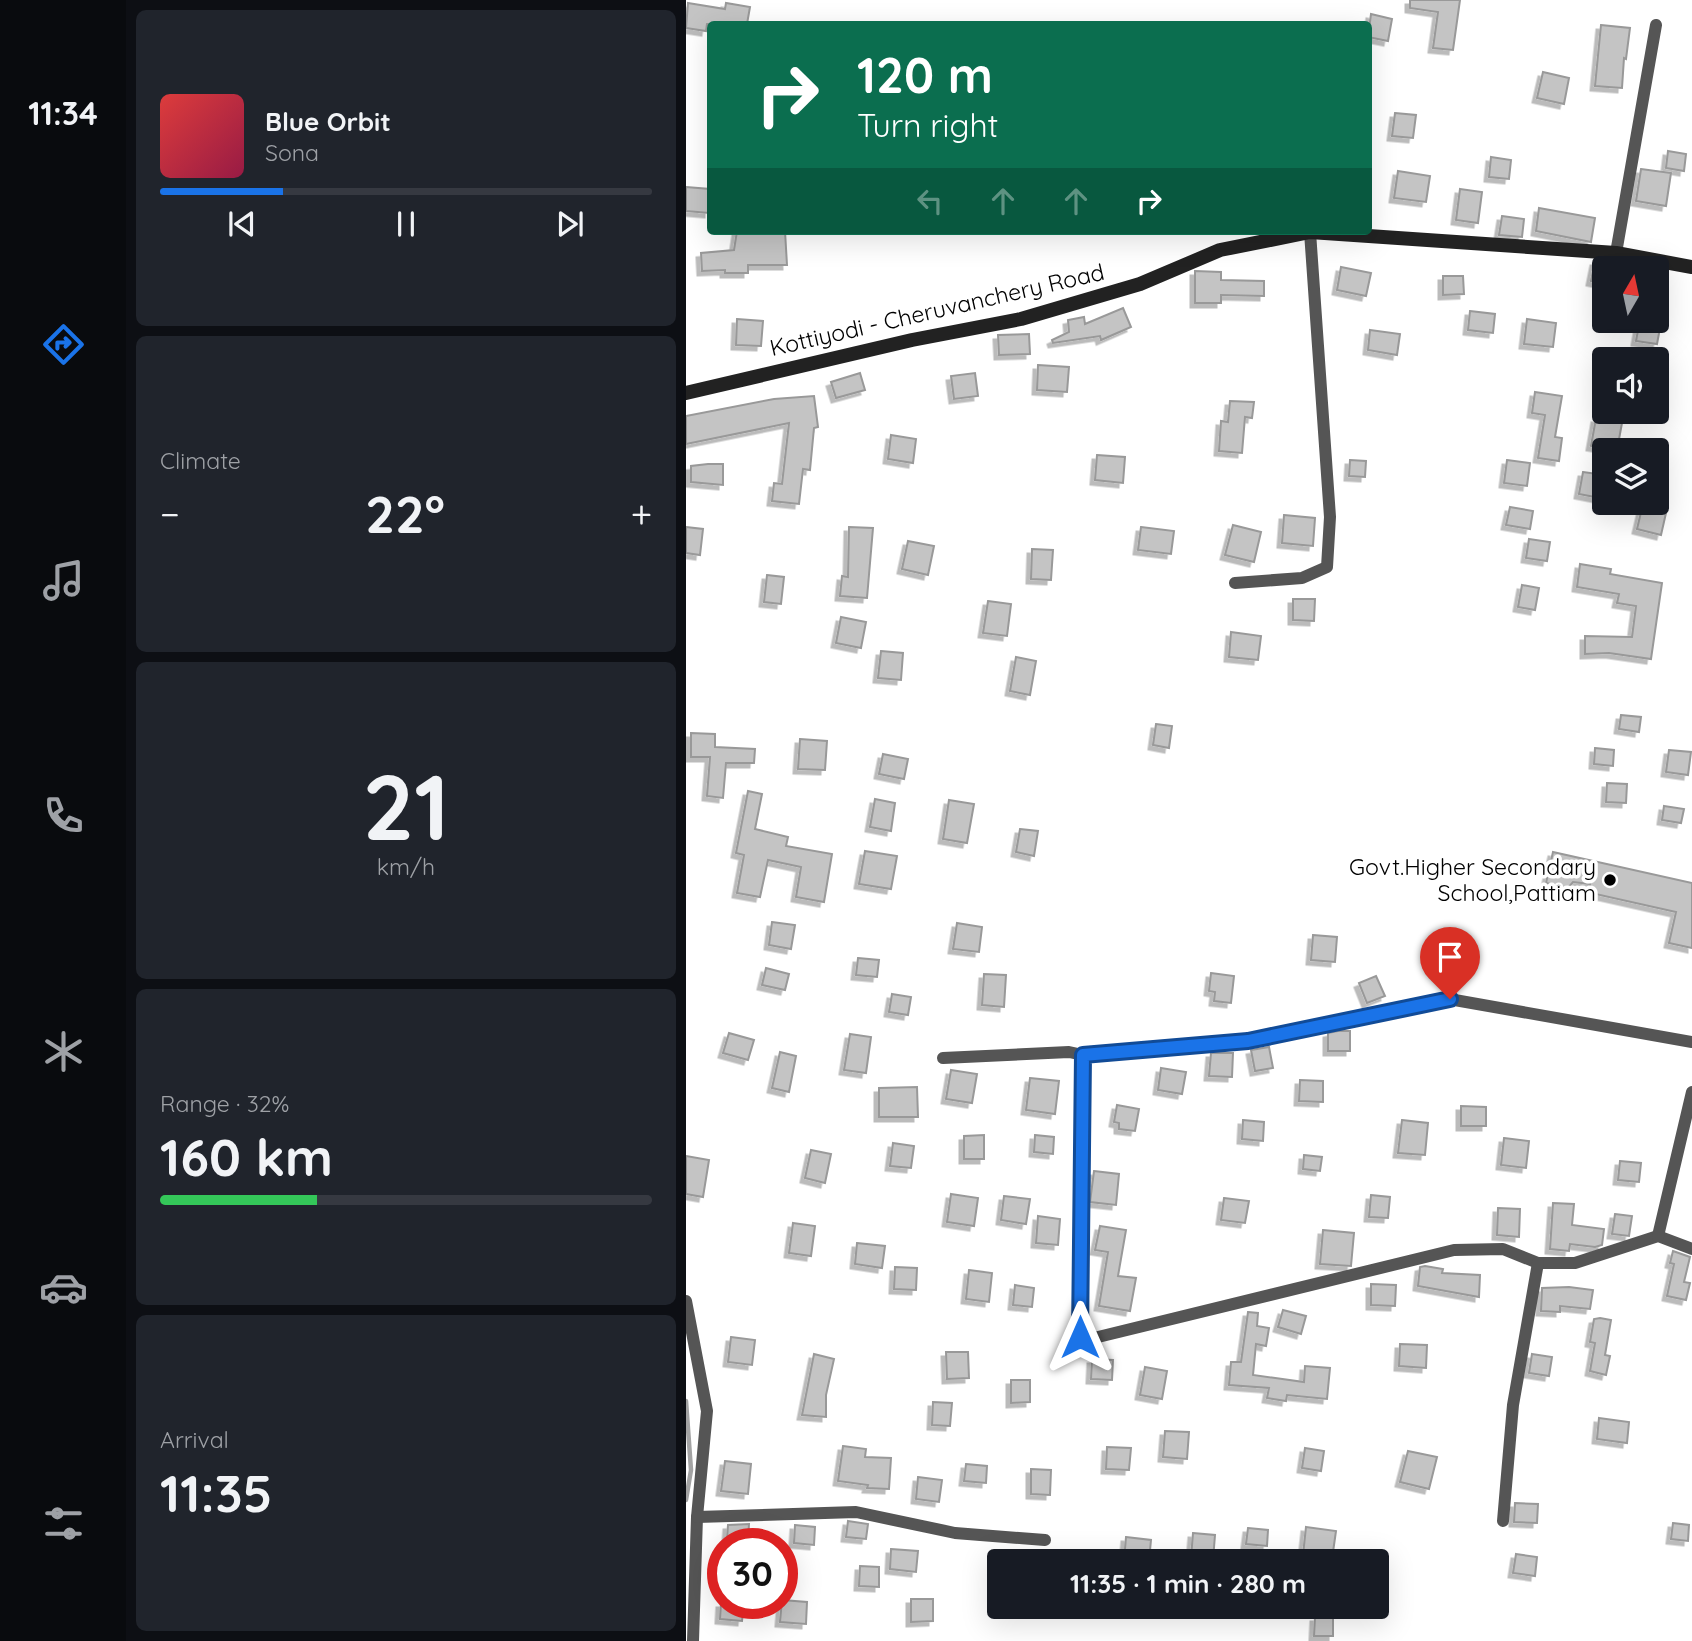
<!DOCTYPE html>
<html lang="en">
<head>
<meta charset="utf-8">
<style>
  body { margin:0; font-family:Quicksand,sans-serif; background:#20242c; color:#f1f3f6; height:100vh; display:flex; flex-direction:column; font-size:26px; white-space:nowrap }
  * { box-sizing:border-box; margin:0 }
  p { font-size:23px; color:#9ea1a6 }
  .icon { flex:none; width:38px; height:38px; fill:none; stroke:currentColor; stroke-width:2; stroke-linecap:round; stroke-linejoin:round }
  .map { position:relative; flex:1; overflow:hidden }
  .side { display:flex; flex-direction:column; gap:10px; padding:10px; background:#0d0f14; width:560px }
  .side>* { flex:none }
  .banner { position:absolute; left:21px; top:21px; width:665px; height:214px; border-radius:7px; box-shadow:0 7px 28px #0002; background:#0b6e4f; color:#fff; overflow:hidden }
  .needle { width:46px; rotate:9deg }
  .buttons { position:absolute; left:906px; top:256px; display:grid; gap:14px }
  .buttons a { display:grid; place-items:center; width:77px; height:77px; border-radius:7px; background:#171b24; box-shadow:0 7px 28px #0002; font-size:35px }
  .speed { position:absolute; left:21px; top:1528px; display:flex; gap:14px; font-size:35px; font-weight:700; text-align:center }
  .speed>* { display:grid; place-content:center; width:91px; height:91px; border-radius:50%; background:#171b24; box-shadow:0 7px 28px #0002; line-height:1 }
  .speed .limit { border:10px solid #d22; background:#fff; color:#111 }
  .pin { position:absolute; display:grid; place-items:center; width:60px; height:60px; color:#fff; margin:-72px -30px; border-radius:50% 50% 50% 0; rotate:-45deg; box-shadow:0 0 7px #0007 }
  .pin .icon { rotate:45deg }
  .me { position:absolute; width:77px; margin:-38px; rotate:0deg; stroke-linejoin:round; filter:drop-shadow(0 0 5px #0008) }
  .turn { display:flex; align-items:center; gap:24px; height:147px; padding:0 35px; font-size:32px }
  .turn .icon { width:91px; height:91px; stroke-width:2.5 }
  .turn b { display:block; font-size:49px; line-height:60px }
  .lanes { display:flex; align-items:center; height:66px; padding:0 35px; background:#0003; justify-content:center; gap:35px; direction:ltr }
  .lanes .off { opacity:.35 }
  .big { font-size:52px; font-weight:700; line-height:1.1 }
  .side .tile { flex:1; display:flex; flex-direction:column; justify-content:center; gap:10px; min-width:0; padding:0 24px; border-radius:10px; background:#20242c }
  .side .dial { align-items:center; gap:0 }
  .dial b { font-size:91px; line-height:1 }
  .song { display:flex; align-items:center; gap:21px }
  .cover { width:84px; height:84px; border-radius:10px; background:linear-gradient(135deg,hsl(0 70% 55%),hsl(340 70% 35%)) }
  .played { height:7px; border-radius:4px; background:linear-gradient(90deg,#1a73e8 25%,#363941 25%) }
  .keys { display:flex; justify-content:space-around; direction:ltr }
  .heat { display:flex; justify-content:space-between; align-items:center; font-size:38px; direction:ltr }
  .charge { height:10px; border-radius:5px; background:linear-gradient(90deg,#34c759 32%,#363941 0) }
  .trip { position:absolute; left:301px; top:1549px; width:402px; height:70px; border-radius:7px; background:#171b24; box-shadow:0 7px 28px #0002; font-weight:700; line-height:70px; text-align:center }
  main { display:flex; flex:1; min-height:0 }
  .tab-bar { display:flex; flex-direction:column; width:126px; justify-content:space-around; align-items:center; background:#090b0e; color:#9ea1a6 }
  .tab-bar .icon { width:49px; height:49px }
  .tab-bar .active { color:#1a73e8 }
  .tab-bar b { font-size:32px; color:#f1f3f6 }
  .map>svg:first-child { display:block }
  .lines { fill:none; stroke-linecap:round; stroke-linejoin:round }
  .stream { stroke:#a3a3a3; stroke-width:4.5 }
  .building { fill:#c4c4c4; stroke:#999; stroke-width:2; filter:url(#shadow) }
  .minor { stroke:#555; stroke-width:12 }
  .secondary { stroke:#222; stroke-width:14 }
  .route-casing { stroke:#114b97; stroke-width:18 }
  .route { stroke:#1a73e8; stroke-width:12 }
  .poi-dot { fill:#000; stroke:#fff; stroke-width:2.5 }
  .labels { text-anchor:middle; stroke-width:7; stroke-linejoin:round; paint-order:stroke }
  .street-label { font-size:23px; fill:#000; stroke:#fff }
  .poi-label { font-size:23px; fill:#000; stroke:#fff; text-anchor:end }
</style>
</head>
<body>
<main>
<nav class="tab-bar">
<b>11:34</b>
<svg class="icon active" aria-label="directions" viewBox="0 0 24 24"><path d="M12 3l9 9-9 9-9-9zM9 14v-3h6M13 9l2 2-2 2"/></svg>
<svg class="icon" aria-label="music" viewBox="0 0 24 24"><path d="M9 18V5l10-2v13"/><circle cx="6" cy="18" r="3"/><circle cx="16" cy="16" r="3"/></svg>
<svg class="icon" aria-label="phone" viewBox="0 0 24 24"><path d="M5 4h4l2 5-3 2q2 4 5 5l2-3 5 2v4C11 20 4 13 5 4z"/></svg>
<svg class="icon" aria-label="climate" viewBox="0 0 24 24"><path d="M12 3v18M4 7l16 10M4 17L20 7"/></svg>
<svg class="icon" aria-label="car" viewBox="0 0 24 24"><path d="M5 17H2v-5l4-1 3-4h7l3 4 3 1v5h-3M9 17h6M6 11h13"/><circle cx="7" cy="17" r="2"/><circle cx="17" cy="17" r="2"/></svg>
<svg class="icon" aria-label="filters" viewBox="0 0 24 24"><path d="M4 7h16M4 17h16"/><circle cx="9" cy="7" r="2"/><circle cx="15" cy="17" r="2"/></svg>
</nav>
<section class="side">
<div class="tile">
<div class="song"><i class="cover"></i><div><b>Blue Orbit</b><p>Sona</p></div></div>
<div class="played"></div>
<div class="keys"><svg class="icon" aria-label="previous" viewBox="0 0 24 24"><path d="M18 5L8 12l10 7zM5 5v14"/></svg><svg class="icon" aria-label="pause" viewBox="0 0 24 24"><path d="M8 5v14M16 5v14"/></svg><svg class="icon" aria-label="next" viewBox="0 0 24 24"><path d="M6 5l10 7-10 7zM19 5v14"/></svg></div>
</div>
<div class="tile"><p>Climate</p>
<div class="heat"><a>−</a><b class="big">22°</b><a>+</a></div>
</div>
<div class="tile dial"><b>21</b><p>km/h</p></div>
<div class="tile"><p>Range · 32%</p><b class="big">160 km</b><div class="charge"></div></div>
<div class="tile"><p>Arrival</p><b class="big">11:35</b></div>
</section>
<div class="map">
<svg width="1006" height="1641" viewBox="0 0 1006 1641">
  <defs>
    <filter id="shadow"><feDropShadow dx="-4.5" dy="4.5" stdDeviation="0" flood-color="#0004"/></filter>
  </defs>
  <rect width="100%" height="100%" fill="#fff"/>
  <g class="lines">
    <!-- stream -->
    <polyline class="stream" points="0,1401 5,1470 0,1500"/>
  </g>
  <!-- building -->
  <g class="building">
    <polygon points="724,0 774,0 767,50 747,48 752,12 724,8"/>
    <polygon points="2,3 39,9 40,3 64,7 61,24 21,24 20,31 0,28"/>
    <polygon points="685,14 706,19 702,41 682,37"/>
    <polygon points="915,25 944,28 940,59 938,58 936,88 909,86"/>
    <polygon points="857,72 883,78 878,104 851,98"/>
    <polygon points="709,113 730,115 727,138 706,136"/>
    <polygon points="982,151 1000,154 998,171 980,168"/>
    <polygon points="805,157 825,160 823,179 803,177"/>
    <polygon points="955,169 985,173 980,206 950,201"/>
    <polygon points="712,171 744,176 740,202 708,198"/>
    <polygon points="0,187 24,189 23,213 0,211"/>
    <polygon points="774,189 796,192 792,223 770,220"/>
    <polygon points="853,208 909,218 905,242 850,231"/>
    <polygon points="816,216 838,219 836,237 813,235"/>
    <polygon points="51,231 99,231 101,265 62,265 62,273 39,273 39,270 16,271 15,253 48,250"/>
    <polygon points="909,261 919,262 919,284 905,281"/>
    <polygon points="655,267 685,273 680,296 651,290"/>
    <polygon points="509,271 535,272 535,280 578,281 578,296 535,295 535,303 509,303"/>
    <polygon points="757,276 777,276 778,294 757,295"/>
    <polygon points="437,308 445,327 415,340 414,336 367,343 366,340 383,332 382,320 398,317 399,324"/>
    <polygon points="784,311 809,314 807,333 782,330"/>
    <polygon points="51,319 77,321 75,346 50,345"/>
    <polygon points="841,319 870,323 867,347 838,344"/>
    <polygon points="953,325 974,328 971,344 950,341"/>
    <polygon points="684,330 714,334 711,355 682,350"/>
    <polygon points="343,334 344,354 313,355 312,335"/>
    <polygon points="352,365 383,367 381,392 351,390"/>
    <polygon points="174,373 179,390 150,398 145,382"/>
    <polygon points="289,373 292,396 268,399 265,376"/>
    <polygon points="849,392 876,396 869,437 876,438 873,461 852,458 859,415 846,413"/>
    <polygon points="128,396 132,427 128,428 124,470 117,469 113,504 86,501 88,483 96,484 103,423 0,444 0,416 88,399"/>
    <polygon points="544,401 568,402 566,418 559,417 556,453 533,451 535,421 542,422"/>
    <polygon points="910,418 936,423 931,450 905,446"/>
    <polygon points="205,435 230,439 227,463 202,459"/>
    <polygon points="411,455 439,457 437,483 409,480"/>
    <polygon points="664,460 680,461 679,477 663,476"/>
    <polygon points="821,460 844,463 841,486 818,483"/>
    <polygon points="22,464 37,464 37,485 5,482 5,466"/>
    <polygon points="897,472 919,475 919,499 893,494"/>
    <polygon points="824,507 847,511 844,529 820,525"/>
    <polygon points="956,508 980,513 975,535 951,529"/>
    <polygon points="598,515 629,518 627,546 596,543"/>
    <polygon points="547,525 575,532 568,562 539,555"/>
    <polygon points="0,527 17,529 14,555 0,553"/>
    <polygon points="163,527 187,528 181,598 154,596 156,576 162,577"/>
    <polygon points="455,527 488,531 485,554 452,550"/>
    <polygon points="843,539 864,542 861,561 840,558"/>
    <polygon points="222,541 248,546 242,575 216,569"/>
    <polygon points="346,549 367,550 365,580 345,579"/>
    <polygon points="894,564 925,569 924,574 976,583 965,659 923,653 899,654 899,636 946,637 950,606 931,603 933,594 891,587"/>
    <polygon points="81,575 98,577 95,604 78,602"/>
    <polygon points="836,585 853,588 849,610 832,607"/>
    <polygon points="607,599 629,599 628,621 607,620"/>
    <polygon points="302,601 325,604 321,636 297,633"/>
    <polygon points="155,617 180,622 175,648 150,643"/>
    <polygon points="545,632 575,636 572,660 543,657"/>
    <polygon points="195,651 217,653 215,680 192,678"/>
    <polygon points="330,657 350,661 344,695 324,691"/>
    <polygon points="935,715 955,717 953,732 933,729"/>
    <polygon points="470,724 486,726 483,748 467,745"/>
    <polygon points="5,733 29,734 29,747 69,749 68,763 40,763 37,798 21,796 24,757 5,757"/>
    <polygon points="114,739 141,741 139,770 112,769"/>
    <polygon points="909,748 928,750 927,766 908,764"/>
    <polygon points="983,750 1005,752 1002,775 980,772"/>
    <polygon points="197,754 222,759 218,779 193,774"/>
    <polygon points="921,783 941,784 940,803 920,802"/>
    <polygon points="62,791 76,794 69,829 102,837 100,846 146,854 138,902 110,897 115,867 82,860 74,897 51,893 58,855 50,853"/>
    <polygon points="189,799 209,803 205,831 184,827"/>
    <polygon points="263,800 288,804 281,843 257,839"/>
    <polygon points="978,806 998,809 995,823 976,820"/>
    <polygon points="334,829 352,831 348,856 330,852"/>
    <polygon points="179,851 211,856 205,889 173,884"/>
    <polygon points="867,852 1006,883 1006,948 983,943 990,912 905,893 904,884 887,882 882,888 860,883"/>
    <polygon points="86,922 109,925 105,949 83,945"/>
    <polygon points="271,923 296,927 293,952 267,949"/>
    <polygon points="627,935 651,937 649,962 625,960"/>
    <polygon points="172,958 193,960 191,977 170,975"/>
    <polygon points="80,968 103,974 99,990 76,985"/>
    <polygon points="525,973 548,976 545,1003 528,1001 529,992 523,991"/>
    <polygon points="298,974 320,975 318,1007 296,1005"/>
    <polygon points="690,976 699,996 681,1003 673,983"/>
    <polygon points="206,994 225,997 222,1015 203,1012"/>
    <polygon points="652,1031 664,1031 664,1051 642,1051 642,1033"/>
    <polygon points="43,1033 68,1040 62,1060 37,1053"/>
    <polygon points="164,1034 185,1037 180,1073 158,1070"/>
    <polygon points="583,1047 587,1068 569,1071 565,1050"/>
    <polygon points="94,1052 110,1056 103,1092 86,1088"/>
    <polygon points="525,1053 547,1053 546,1077 523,1076"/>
    <polygon points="475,1068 500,1072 496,1094 472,1090"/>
    <polygon points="265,1070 291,1074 286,1103 260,1099"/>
    <polygon points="344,1078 373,1081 369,1114 340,1110"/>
    <polygon points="614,1080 637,1081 637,1102 613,1101"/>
    <polygon points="231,1087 232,1117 193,1117 193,1088"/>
    <polygon points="431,1105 453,1109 449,1131 433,1129 433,1123 428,1122"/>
    <polygon points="775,1106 800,1107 800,1126 775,1126"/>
    <polygon points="557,1120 578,1122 577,1141 556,1139"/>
    <polygon points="716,1120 742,1123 739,1155 712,1153"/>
    <polygon points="298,1135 298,1159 278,1159 278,1136"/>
    <polygon points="349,1135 368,1137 367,1154 348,1152"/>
    <polygon points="818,1138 843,1141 840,1168 815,1165"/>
    <polygon points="207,1143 228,1146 225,1168 204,1166"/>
    <polygon points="125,1150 145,1154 139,1183 119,1178"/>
    <polygon points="618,1155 636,1157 634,1171 617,1169"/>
    <polygon points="0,1156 23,1160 17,1197 0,1194"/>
    <polygon points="934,1161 955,1163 953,1182 932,1180"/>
    <polygon points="408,1171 433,1174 430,1205 404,1202"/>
    <polygon points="265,1194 292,1198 288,1226 261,1222"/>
    <polygon points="685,1195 704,1197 702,1218 683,1217"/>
    <polygon points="318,1196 344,1199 340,1224 315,1220"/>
    <polygon points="538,1198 563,1201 559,1223 535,1220"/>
    <polygon points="867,1203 888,1204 886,1225 918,1229 916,1245 909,1247 884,1244 883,1251 864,1249"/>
    <polygon points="812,1208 834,1209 833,1237 811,1235"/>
    <polygon points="929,1214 946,1216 943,1236 926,1234"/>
    <polygon points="352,1216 374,1219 372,1245 350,1243"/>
    <polygon points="107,1223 129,1226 125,1256 103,1253"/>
    <polygon points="414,1226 440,1230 432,1276 450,1278 444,1311 413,1306 422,1252 409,1250"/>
    <polygon points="637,1230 668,1233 665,1266 634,1264"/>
    <polygon points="171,1243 199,1246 196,1268 169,1264"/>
    <polygon points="987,1251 1004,1257 998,1282 1004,1283 1000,1300 981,1296 988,1264 984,1263"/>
    <polygon points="739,1266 757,1269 756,1273 794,1275 793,1297 732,1286 734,1267"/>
    <polygon points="209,1267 231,1268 230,1290 208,1289"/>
    <polygon points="283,1270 306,1273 303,1302 280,1299"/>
    <polygon points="685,1284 710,1285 709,1306 685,1305"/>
    <polygon points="329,1285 348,1288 346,1307 327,1305"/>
    <polygon points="883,1287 907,1290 904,1309 874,1306 874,1312 855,1311 856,1288"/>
    <polygon points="597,1310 620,1316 615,1334 592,1327"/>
    <polygon points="562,1312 572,1313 571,1326 583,1328 580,1346 570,1344 567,1375 618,1382 619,1366 644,1368 641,1399 601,1395 600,1401 581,1398 583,1388 543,1385 545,1362 555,1362"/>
    <polygon points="914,1318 925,1320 919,1355 924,1356 920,1375 904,1371 909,1343 904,1342 908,1319"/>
    <polygon points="45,1337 69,1340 66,1365 42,1362"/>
    <polygon points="714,1344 741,1345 740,1368 713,1366"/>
    <polygon points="260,1352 282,1352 283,1378 261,1379"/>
    <polygon points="128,1354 148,1359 140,1395 140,1417 116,1415"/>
    <polygon points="846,1354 866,1357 863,1376 843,1373"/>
    <polygon points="406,1359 427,1360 426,1380 405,1379"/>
    <polygon points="459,1367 481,1371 476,1399 454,1395"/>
    <polygon points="325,1380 344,1380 344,1402 325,1403"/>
    <polygon points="247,1402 266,1403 264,1426 246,1425"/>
    <polygon points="913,1418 943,1422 941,1443 911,1439"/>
    <polygon points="479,1431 503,1432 501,1459 477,1457"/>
    <polygon points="157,1446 180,1449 179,1457 205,1458 203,1489 181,1488 182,1485 152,1481"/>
    <polygon points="421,1447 445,1448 443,1470 420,1469"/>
    <polygon points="619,1448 638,1451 635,1471 616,1468"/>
    <polygon points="722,1451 751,1457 743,1489 714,1482"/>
    <polygon points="39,1461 65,1464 62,1494 35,1491"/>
    <polygon points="280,1464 301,1466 300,1483 278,1481"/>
    <polygon points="345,1469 365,1470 364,1495 345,1494"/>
    <polygon points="232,1477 256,1480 253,1502 230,1499"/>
    <polygon points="829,1503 852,1504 851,1523 828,1522"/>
    <polygon points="162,1521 182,1524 180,1539 160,1537"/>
    <polygon points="987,1523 1003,1525 1002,1541 985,1539"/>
    <polygon points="63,1524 62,1541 41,1539 42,1525"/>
    <polygon points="109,1525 129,1527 128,1545 108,1543"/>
    <polygon points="620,1527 650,1531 646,1559 617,1555"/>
    <polygon points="562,1528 582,1530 581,1546 560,1544"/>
    <polygon points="507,1533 529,1535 527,1560 505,1558"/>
    <polygon points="440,1537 465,1540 463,1561 438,1561"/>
    <polygon points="205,1549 232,1551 230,1572 204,1569"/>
    <polygon points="830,1554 851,1557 849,1576 827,1573"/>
    <polygon points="174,1566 193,1567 193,1587 173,1586"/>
    <polygon points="225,1599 247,1599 247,1621 225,1622"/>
    <polygon points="96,1600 121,1602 120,1624 94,1622"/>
    <polygon points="35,1603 58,1603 56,1621 34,1619"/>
    <polygon points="629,1617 647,1617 647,1636 628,1636"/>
  </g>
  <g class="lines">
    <!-- minor -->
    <g class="minor">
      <polyline points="930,253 970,25"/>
      <polyline points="549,583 616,578 641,567 644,517 624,232"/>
      <polyline points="397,1055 394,1337 408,1338 768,1250 817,1249 852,1263 889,1263 972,1236 1006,1249"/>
      <polyline points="257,1058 383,1052 397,1055 562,1041 763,999 1006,1042"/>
      <polyline points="972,1236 1006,1092"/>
      <polyline points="0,1301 21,1411 11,1517 7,1641"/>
      <polyline points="11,1517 170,1512 269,1533 359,1540"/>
      <polyline points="817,1521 827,1405 852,1263"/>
    </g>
    <!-- secondary -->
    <polyline class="secondary" points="0,393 226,340 335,319 454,284 534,250 624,232 930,253 1006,267"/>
  </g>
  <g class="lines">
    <defs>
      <polyline id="route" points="394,1337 397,1055 562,1041 764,999"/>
    </defs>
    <!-- route casing -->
    <use href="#route" class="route-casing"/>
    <!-- route -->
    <use href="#route" class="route"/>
  </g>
  <!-- markers -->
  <circle class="poi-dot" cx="924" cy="880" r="7"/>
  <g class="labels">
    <!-- street labels -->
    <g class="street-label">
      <text transform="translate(251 310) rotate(-13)" y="8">Kottiyodi - Cheruvanchery Road</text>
    </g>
    <!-- poi labels -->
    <g class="poi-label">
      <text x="910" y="875">Govt.Higher Secondary<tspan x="910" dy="26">School,Pattiam</tspan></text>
    </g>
  </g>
</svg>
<div class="buttons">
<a><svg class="needle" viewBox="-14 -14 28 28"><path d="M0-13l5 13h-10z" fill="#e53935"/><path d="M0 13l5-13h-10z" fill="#9ea1a6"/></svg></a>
<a><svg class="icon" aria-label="sound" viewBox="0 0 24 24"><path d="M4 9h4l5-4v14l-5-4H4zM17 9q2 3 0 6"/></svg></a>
<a><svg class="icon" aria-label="layers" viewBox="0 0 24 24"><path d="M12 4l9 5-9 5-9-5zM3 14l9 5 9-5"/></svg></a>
</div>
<div class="speed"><div class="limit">30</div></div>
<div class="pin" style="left:764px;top:999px;background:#d93025"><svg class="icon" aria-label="arrive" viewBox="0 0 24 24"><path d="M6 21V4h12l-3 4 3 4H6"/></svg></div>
<svg class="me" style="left:394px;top:1337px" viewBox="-20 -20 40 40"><path d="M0-17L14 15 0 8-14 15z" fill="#1a73e8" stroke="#fff" stroke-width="4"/></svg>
<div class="trip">11:35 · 1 min · 280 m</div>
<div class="banner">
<div class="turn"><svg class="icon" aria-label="right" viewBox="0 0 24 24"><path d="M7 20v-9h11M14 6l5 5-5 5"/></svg><div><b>120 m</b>Turn right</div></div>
<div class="lanes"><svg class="icon off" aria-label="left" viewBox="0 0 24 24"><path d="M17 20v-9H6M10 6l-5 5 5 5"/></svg><svg class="icon off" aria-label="ahead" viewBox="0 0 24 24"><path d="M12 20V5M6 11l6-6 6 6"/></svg><svg class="icon off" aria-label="ahead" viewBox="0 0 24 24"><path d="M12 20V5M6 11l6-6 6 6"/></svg><svg class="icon" aria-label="right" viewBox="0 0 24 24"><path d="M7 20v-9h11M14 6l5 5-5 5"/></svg></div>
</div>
</div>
</main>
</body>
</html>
